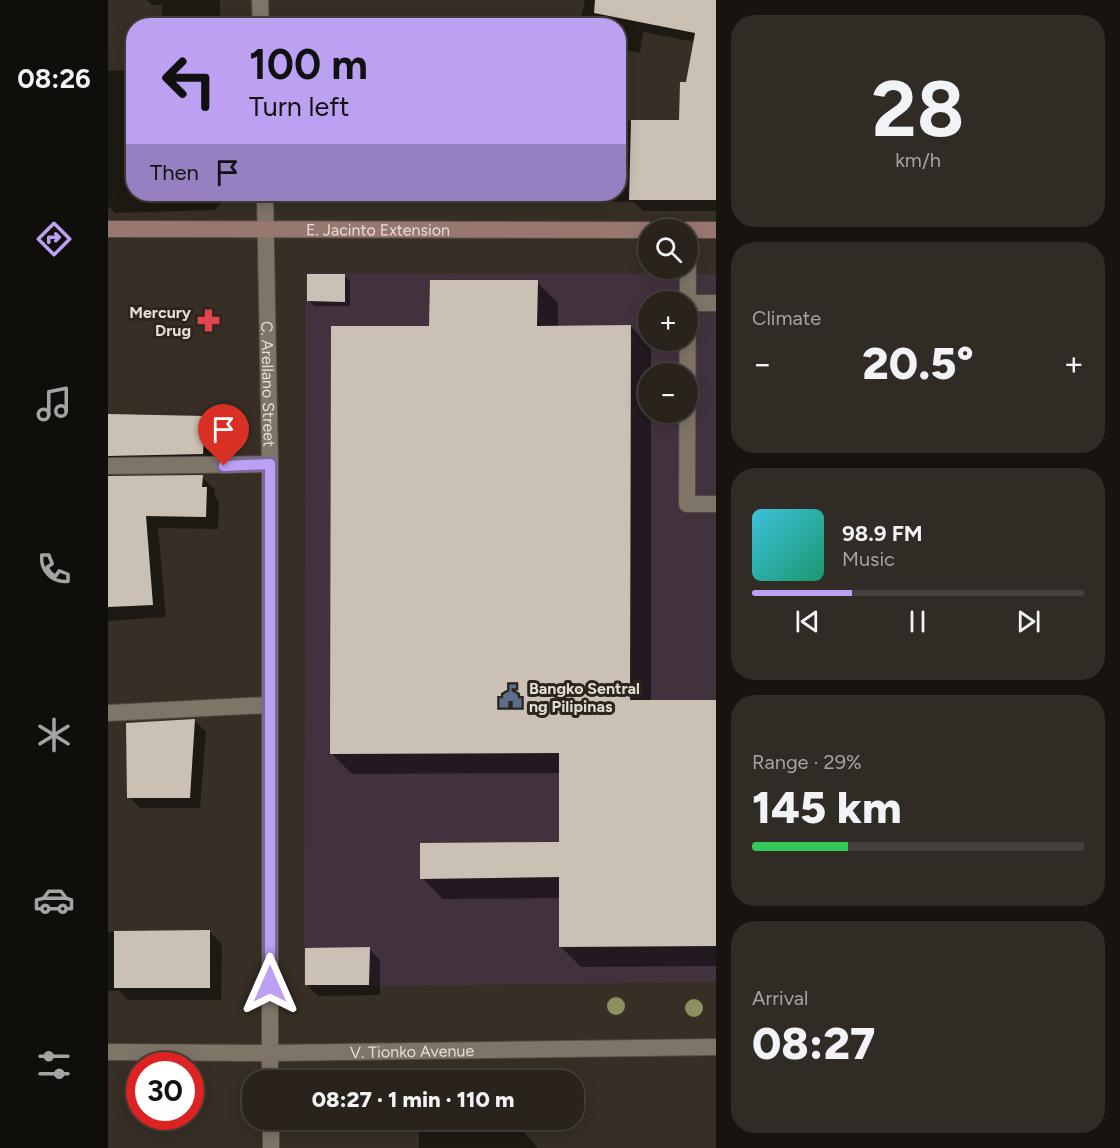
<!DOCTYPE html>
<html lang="en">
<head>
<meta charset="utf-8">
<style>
  body { margin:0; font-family:Figtree,sans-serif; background:#312b25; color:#f1f3f6; height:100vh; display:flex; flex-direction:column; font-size:22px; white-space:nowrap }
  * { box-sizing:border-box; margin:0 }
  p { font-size:20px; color:#a5a4a3 }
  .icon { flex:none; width:33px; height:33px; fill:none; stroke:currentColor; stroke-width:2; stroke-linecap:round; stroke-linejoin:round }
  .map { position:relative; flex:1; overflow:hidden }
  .panel { display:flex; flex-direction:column; gap:15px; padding:15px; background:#17130f; width:404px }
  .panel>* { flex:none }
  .guide { position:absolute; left:18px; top:18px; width:500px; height:183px; border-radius:24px; box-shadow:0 3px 15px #0003,0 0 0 2px #45403b; background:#bca0f2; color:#111; overflow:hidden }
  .buttons { position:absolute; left:530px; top:219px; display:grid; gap:12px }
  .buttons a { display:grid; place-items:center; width:60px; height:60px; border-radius:50%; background:#29231c; box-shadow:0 3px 15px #0003,0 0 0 2px #45403b; font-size:30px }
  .speed { position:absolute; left:18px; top:1052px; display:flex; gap:12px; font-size:30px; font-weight:700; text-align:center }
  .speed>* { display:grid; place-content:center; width:78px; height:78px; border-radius:50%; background:#29231c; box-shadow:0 3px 15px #0003,0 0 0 2px #45403b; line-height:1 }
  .speed .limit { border:9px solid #d22; background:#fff; color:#111 }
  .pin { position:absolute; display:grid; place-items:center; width:51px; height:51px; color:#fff; margin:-62px -26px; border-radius:50% 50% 50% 0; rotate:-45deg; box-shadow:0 0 6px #0007 }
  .pin .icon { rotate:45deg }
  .me { position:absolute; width:66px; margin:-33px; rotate:0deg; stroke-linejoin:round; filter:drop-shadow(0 0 4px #0008) }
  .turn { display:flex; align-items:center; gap:21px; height:126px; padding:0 24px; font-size:27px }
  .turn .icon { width:78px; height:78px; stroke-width:2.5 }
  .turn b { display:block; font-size:42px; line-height:51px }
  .then { display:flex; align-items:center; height:57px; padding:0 24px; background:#0003; gap:12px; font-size:22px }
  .big { font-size:45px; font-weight:800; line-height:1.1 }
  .panel .tile { flex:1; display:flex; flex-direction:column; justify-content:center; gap:9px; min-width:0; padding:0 21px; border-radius:24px; background:#312b25 }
  .panel .dial { align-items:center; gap:0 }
  .dial b { font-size:78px; line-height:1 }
  .song { display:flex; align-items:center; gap:18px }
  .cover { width:72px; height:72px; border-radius:9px; background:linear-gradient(135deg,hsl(190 70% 55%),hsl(160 70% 35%)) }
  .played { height:6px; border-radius:3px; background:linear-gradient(90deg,#bca0f2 30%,#45403b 30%) }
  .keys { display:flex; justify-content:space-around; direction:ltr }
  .heat { display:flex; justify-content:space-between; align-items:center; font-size:33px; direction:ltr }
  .charge { height:9px; border-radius:4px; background:linear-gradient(90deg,#34c759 29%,#45403b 0) }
  .trip { position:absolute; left:134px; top:1070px; width:342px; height:60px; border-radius:24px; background:#29231c; box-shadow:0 3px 15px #0003,0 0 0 2px #45403b; font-weight:800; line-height:60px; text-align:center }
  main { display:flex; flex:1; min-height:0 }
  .menu { display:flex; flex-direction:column; width:108px; justify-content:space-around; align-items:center; background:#100e0b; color:#a5a4a3 }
  .menu .icon { width:42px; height:42px }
  .menu .active { color:#bca0f2 }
  .menu b { font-size:27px; color:#f1f3f6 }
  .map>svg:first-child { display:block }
  .commercial { fill:#42323e; fill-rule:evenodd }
  .shadow { fill:#0007 }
  .building { fill:#cbc0b4 }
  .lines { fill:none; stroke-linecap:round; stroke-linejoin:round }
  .service-casing { stroke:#524b42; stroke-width:18 }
  .minor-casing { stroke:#524b42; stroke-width:18 }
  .tertiary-casing { stroke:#524b42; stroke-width:18 }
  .secondary-casing { stroke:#524b42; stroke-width:18 }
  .service { stroke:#7e7468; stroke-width:16 }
  .minor { stroke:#7e7468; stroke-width:16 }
  .tertiary { stroke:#7e7468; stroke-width:16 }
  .secondary { stroke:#987770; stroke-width:16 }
  .tree { fill:#8c8f60 }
  .route-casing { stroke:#7a689d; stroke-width:15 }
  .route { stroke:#bca0f2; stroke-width:10 }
  .labels { text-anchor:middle; stroke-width:6; stroke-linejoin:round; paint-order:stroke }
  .street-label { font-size:16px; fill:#e4ded8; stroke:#2d251b }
  .poi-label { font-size:16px; font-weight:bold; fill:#e4ded8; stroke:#2d251b; text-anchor:end }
</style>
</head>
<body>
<main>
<nav class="menu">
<b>08:26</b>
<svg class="icon active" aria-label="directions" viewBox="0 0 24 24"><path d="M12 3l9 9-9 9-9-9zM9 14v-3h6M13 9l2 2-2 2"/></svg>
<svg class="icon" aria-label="music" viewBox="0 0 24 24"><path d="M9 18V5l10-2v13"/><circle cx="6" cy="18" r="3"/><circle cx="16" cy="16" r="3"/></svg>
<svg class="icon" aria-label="phone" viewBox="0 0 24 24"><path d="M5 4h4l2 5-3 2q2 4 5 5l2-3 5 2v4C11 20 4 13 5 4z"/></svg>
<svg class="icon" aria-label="climate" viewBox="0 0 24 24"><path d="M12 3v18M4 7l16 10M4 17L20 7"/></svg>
<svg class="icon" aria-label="car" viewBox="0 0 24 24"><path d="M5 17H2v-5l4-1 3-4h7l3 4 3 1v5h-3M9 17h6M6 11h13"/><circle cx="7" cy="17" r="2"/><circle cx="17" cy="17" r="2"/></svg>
<svg class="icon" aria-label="filters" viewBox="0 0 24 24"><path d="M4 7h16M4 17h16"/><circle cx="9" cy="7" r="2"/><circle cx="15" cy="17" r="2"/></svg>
</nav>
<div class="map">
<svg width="609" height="1148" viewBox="0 0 609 1148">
  <rect width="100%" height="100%" fill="#372f25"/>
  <!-- commercial -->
  <path class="commercial" d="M 198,273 L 608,274 L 608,982 L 196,987 ZM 540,302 L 579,302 L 579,340 L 540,340 ZM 540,374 L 579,374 L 579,412 L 540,412 Z"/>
  <!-- shadow -->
  <g class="shadow">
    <polygon points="39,0 112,0 112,26 54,26 54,5 44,5"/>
    <polygon points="477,0 609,0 609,211 535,211 526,202 438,201 430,194 510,194 510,121 572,122 587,42 535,32 532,53 513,49 510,66 510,26 471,26"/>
    <polygon points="26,70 26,194 119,194 119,198 106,210 7,213 0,206 0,71"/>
    <polygon points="236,276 242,281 242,306 206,306 201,301"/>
    <polygon points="429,282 450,303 450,327 522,326 543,347 543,374 540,374 540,412 543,412 543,702 609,702 609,966 473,967 452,946 453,898 335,899 314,878 453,843 453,773 244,774 223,753 323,328"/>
    <polygon points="0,415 96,417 109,430 108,467 13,468 3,475 3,478 94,477 107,490 107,497 111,501 110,529 50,528 58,617 0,621"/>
    <polygon points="87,721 98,732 92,808 32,808 21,797"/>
    <polygon points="101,931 114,944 113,1000 20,1000 11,991 0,991 0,932"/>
    <polygon points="261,949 272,960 272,995 210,996 199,985"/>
    <polygon points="311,1130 415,1131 430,1148 311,1148"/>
  </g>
  <!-- building -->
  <g class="building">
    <polygon points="487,0 609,0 609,200 521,200 523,120 571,120 572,82 578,82 587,33 486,13"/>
    <polygon points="199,274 237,274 237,302 199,301"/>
    <polygon points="322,280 430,280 429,326 523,325 522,700 609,700 609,946 451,947 451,877 312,879 312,843 451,842 451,753 222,754 223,326 321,326"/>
    <polygon points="0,414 97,416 95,454 0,456"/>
    <polygon points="95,475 94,487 99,487 98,517 38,516 45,605 0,607 0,476"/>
    <polygon points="87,719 82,798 19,798 18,723"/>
    <polygon points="102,930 102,988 6,988 6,931"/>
    <polygon points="262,947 261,985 197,985 197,948"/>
  </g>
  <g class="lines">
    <defs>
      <g id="service">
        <polyline points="580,230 579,504 609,504"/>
        <polyline points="580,303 609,303"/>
        <polyline points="0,466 162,464"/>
        <polyline points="0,713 160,705"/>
      </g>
      <g id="minor">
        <polyline points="152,0 153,26"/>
        <path id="s1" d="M 157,194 L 162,464 L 162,1080"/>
        <polyline points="163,1119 163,1148"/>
      </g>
      <g id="tertiary">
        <path id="s2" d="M 0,1052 L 162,1053 L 609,1047"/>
      </g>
      <g id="secondary">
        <path id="s3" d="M 0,229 L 540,230"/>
        <polyline points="579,230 609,230"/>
      </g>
    </defs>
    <!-- service casing -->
    <use href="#service" class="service-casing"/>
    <!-- minor casing -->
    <use href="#minor" class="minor-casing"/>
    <!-- tertiary casing -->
    <use href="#tertiary" class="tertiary-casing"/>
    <!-- secondary casing -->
    <use href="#secondary" class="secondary-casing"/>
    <!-- service -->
    <use href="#service" class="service"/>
    <!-- minor -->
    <use href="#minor" class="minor"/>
    <!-- tertiary -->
    <use href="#tertiary" class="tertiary"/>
    <!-- secondary -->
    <use href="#secondary" class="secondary"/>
  </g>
  <!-- trees -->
  <g class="tree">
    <circle cx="508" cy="1006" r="9"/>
    <circle cx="586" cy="1008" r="9"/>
  </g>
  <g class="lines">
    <defs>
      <polyline id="route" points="116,466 162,464 162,984"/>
    </defs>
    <!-- route casing -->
    <use href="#route" class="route-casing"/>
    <!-- route -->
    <use href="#route" class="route"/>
  </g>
  <!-- icons -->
  <defs>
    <symbol id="pharmacy-bare" viewBox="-9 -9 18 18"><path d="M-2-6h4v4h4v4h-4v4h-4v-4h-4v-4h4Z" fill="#e0444e" stroke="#2d251b" stroke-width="2.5" paint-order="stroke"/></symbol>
    <symbol id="civic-bare" viewBox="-9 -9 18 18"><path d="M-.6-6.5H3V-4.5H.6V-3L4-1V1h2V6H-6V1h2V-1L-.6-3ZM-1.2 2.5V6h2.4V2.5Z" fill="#5c6f8a" stroke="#2d251b" stroke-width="2.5" paint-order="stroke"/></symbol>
  </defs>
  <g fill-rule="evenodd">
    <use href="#pharmacy-bare" x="84" y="304" width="33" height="33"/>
    <use href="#civic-bare" x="386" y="680" width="33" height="33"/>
  </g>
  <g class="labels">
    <!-- street labels -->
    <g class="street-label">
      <text dy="6" stroke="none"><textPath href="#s3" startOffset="270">E. Jacinto Extension</textPath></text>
      <text dy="6" stroke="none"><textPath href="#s1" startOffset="190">C. Arellano Street</textPath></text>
      <text dy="6" stroke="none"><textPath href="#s2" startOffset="304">V. Tionko Avenue</textPath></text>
    </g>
    <!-- poi labels -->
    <g class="poi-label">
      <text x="83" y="318">Mercury<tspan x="83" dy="18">Drug</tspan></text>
      <text x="421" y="694" text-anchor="start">Bangko Sentral<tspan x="421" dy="18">ng Pilipinas</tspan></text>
    </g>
  </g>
</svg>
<div class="buttons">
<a><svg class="icon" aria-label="search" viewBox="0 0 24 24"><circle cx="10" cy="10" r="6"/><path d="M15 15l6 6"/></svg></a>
<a>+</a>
<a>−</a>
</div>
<div class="speed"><div class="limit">30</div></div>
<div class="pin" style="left:116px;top:466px;background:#d93025"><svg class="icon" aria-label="arrive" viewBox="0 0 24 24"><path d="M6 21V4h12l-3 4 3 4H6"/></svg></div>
<svg class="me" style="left:162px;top:984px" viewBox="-20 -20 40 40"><path d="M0-17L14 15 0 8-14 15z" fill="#bca0f2" stroke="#fff" stroke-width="4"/></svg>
<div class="trip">08:27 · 1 min · 110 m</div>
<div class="guide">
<div class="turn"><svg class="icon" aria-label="left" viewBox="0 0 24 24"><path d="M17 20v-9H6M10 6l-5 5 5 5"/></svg><div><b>100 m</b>Turn left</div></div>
<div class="then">Then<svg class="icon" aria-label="arrive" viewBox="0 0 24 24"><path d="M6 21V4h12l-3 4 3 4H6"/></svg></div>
</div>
</div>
<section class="panel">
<div class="tile dial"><b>28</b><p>km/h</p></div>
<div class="tile"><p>Climate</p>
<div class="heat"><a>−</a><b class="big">20.5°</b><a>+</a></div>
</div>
<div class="tile">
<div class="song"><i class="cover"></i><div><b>98.9 FM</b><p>Music</p></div></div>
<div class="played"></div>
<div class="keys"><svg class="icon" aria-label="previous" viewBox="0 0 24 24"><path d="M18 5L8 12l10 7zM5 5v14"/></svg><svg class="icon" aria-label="pause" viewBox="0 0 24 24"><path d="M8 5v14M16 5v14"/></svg><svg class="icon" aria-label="next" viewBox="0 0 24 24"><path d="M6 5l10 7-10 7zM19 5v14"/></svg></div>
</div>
<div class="tile"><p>Range · 29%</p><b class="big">145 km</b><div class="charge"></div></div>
<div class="tile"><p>Arrival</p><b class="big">08:27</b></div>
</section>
</main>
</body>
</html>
